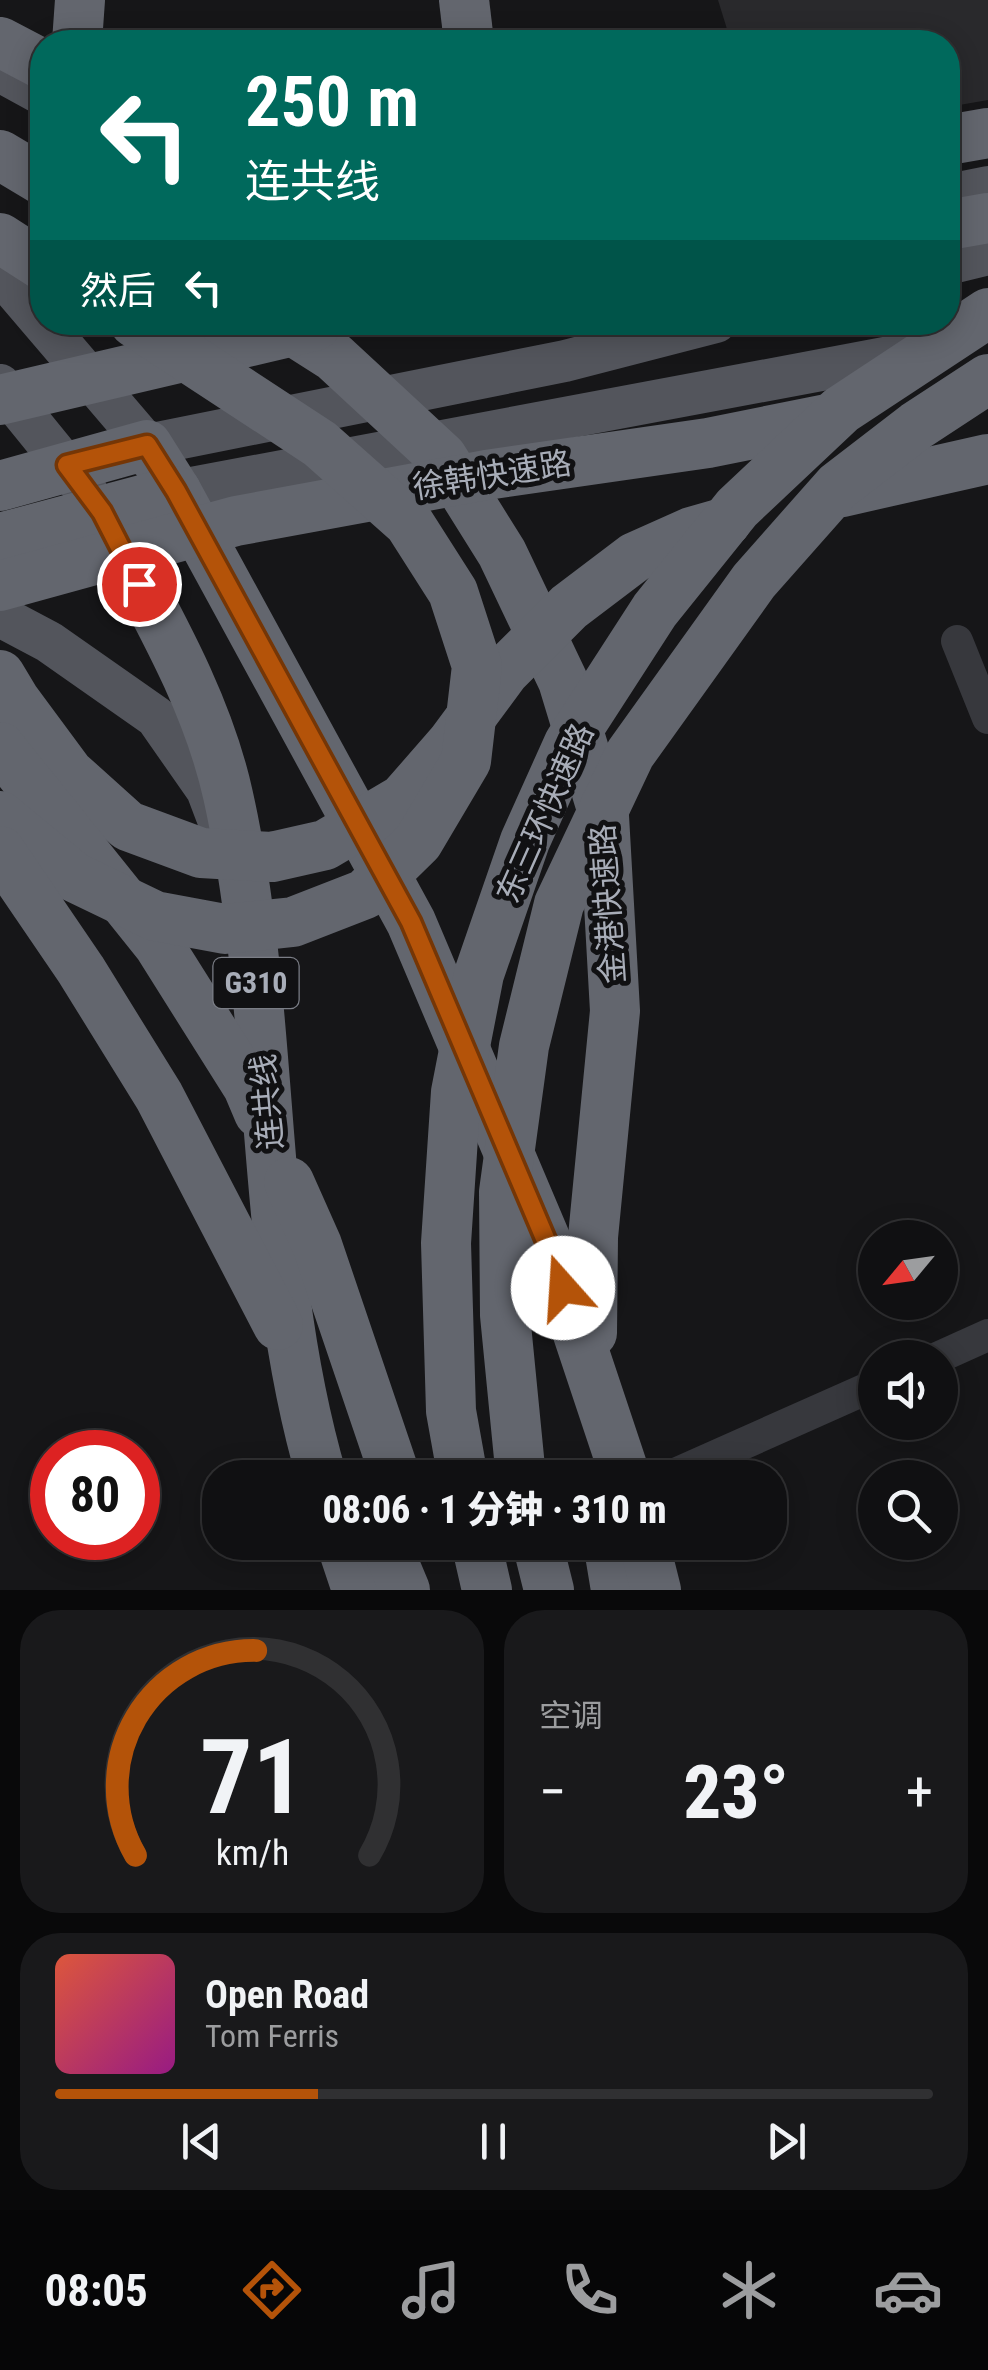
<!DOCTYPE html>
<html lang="zh">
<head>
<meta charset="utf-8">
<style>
  body { margin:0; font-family:"Roboto Condensed","Noto Sans SC",sans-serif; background:#19191b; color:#f1f3f6; height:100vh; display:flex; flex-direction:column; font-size:38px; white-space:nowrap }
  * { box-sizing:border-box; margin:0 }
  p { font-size:32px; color:#9c9d9f }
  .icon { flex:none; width:55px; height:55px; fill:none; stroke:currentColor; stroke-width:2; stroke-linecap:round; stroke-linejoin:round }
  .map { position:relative; height:1590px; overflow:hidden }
  .panel { display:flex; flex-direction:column; gap:20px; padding:20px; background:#09090a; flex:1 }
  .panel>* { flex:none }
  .guide { position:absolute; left:30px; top:30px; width:930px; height:305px; border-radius:40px; box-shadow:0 5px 25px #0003,0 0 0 2px #303032; background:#00695c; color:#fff; overflow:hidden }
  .needle { width:65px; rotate:241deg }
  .fabs { position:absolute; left:858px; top:1220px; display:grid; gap:20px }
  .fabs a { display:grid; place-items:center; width:100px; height:100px; border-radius:50%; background:#101012; box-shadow:0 5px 25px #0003,0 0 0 2px #303032; font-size:50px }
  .speed { position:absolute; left:30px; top:1430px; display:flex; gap:20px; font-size:50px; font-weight:700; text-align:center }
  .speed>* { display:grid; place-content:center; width:130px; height:130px; border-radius:50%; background:#101012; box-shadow:0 5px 25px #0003,0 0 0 2px #303032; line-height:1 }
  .speed .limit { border:15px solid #d22; background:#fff; color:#111 }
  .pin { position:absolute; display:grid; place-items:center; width:85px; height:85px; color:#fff; margin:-42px; border:5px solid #fff; border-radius:50%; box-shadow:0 2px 10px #0007 }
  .me { position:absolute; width:110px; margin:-55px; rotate:341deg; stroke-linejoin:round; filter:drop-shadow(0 0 8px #0008) }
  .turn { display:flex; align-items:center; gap:35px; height:210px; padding:0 50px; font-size:45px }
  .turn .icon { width:130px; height:130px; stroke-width:2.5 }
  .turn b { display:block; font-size:70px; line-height:85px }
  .then { display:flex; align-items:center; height:95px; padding:0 50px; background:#0003; gap:20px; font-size:38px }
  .big { font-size:75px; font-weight:800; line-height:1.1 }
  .panel .card { flex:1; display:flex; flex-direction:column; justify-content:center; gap:15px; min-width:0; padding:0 35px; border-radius:40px; background:#19191b }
  .panel .dial { align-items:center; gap:0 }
  .dial svg { height:260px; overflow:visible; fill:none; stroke:#303032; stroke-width:7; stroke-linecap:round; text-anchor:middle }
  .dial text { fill:#f1f3f6; stroke:none }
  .song { display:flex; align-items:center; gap:30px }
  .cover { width:120px; height:120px; border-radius:15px; background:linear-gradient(135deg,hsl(10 70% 55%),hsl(310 70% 35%)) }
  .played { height:10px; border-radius:5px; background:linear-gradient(90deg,#b45309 30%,#303032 30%) }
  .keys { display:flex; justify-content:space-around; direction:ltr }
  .heat { display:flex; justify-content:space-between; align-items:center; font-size:55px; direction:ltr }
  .panel .tiles { flex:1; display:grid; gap:20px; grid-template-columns:1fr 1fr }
  .card:last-child { grid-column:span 2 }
  .trip { position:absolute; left:202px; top:1460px; width:585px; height:100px; border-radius:40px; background:#101012; box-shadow:0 5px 25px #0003,0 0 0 2px #303032; font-weight:800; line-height:100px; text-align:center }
  .tabs { display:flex; height:160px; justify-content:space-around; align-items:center; background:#060607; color:#9c9d9f }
  .tabs .icon { width:70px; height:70px }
  .tabs .active { color:#b45309 }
  .tabs b { font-size:45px; color:#f1f3f6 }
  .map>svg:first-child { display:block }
  .building { fill:#29292c }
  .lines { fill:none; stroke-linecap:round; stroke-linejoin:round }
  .minor { stroke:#37383d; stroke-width:32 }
  .major { stroke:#53555c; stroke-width:42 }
  .highway { stroke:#63666e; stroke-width:50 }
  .route-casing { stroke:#753606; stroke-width:25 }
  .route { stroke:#b45309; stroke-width:18 }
  .labels { text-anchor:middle; stroke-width:10; stroke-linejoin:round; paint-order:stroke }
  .shield { fill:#111113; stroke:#7b7e86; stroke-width:2.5 }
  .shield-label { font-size:30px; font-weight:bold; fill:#a8adb8 }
  .street-label { font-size:32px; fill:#a8adb8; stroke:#111113 }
</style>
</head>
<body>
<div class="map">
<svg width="988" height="1590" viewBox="0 0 988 1590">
  <rect width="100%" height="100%" fill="#161618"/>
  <!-- building -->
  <polygon class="building" points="718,0 988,0 988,100 948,107 948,42 731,42"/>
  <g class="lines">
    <!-- minor -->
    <g class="minor">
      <polyline points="957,641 988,718"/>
      <polyline points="937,1358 988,1335"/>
      <polyline points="666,1478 875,1385"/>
    </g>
    <!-- major -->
    <g class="major">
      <polyline points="0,71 42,94"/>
      <polyline points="948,195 988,187"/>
      <polyline points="948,264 988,254"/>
      <polyline points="0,273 147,445 565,361 716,322"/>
      <polyline points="0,385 87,492"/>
      <polyline points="176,491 922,351"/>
      <polyline points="0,616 49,642 156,717 207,790 221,827"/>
    </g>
    <!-- highway -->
    <g class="highway">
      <polyline points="464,0 469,42"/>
      <polyline points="0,42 42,64"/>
      <polyline points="77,42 80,0"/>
      <polyline points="948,140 988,133"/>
      <polyline points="0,155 42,180"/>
      <polyline points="948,225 988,218"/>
      <polyline points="0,238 42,265"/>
      <polyline points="279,322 334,357 442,457 502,553 563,681 604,816 615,1011 593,1237 592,1333"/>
      <polyline points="0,400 315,326"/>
      <polyline points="0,486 147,445 176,491 411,922 550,1250 626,1478"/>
      <polyline points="842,492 988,459"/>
      <path d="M 102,512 C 149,603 206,695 228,795 C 278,1020 257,1257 322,1478"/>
      <polyline points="0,538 176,491"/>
      <polyline points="0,586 236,521 486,475 708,443 832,418"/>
      <polyline points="0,675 15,700 69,773 128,826 201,853 272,857 325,845 403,799 451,744 505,671 569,607 635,557 691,532 726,522"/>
      <polyline points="0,747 158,944 248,1087 259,1113"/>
      <polyline points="0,816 74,877 155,916 225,929 293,922 365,894 418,842 466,761 477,666 453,592 409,523 320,444 134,322"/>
      <polyline points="0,851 81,970 159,1096 278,1325"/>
      <polyline points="289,1182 317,1245 396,1478"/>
      <polyline points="463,1478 451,1411 446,1243 456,1092 479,974 525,841 569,743 655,610 737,508 841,410 988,313"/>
      <polyline points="521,1478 505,1315 504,1192 524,1046 559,904 630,754 754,581 838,486 916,426 988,379"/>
      <polyline points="341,1542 357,1590"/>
      <polyline points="385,1542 405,1590"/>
      <polyline points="476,1542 487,1590"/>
      <polyline points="537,1542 549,1590"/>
      <polyline points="608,1542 616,1590"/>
      <polyline points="644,1542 656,1590"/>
    </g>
  </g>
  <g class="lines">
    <defs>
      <polyline id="route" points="139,584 102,512 67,465 147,445 176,491 411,922 550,1250 563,1288"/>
    </defs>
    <!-- route casing -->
    <use href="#route" class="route-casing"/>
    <!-- route -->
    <use href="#route" class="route"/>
  </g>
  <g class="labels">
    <!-- shield labels -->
    <rect class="shield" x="213.5" y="958" width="85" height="50" rx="8"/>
    <g class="shield-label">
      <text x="256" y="993">G310</text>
    </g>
    <!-- street labels -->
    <g class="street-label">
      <text transform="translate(492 475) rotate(-9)" y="11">徐韩快速路</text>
      <text transform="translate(545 813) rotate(-66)" y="11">东三环快速路</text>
      <text transform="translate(608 904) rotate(-94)" y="11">金港快速路</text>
      <text transform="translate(267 1102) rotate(-95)" y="11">连共线</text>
    </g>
  </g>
</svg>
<div class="fabs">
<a><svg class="needle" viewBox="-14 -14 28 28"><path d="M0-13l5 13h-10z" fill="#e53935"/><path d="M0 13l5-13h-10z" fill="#9c9d9f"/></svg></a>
<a><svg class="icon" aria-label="sound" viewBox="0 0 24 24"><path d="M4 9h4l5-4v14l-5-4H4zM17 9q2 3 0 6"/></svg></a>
<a><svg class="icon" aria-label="search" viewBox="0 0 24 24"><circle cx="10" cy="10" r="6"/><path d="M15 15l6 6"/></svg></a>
</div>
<div class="speed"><div class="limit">80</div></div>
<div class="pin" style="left:139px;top:584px;background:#d93025"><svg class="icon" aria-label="arrive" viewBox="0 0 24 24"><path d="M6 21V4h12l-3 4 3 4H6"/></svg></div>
<svg class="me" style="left:563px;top:1288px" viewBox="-20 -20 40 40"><circle r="19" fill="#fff"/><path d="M0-13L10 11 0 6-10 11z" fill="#b45309"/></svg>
<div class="trip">08:06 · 1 分钟 · 310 m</div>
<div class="guide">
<div class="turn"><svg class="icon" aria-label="left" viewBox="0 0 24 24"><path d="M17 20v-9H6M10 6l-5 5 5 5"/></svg><div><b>250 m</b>连共线</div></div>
<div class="then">然后<svg class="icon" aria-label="left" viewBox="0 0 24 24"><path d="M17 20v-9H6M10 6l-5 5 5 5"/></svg></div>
</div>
</div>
<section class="panel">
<div class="tiles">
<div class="card dial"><svg viewBox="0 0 100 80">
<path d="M14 69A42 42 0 1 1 86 69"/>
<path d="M14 69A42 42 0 0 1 51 6" stroke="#b45309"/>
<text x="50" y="56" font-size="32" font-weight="700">71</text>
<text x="50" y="72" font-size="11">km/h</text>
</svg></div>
<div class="card"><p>空调</p>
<div class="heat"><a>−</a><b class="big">23°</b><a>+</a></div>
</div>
<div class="card">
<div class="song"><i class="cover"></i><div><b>Open Road</b><p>Tom Ferris</p></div></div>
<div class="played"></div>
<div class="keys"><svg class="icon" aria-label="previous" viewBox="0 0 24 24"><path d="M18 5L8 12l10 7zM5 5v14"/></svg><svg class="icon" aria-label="pause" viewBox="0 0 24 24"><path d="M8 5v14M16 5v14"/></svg><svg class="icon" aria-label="next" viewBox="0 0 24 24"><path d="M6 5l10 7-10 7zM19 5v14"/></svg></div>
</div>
</div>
</section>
<nav class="tabs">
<b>08:05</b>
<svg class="icon active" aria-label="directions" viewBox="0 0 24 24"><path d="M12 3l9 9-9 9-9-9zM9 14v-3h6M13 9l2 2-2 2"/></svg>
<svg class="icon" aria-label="music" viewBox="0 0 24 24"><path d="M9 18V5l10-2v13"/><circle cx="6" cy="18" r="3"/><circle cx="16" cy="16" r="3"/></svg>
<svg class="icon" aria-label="phone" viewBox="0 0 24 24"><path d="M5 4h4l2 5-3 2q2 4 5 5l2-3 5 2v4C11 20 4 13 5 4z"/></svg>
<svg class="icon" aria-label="climate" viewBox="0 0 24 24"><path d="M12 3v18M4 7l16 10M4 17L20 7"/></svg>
<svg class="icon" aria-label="car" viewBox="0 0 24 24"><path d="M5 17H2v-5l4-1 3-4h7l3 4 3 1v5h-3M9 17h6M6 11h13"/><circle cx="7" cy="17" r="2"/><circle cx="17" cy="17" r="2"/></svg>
</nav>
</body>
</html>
